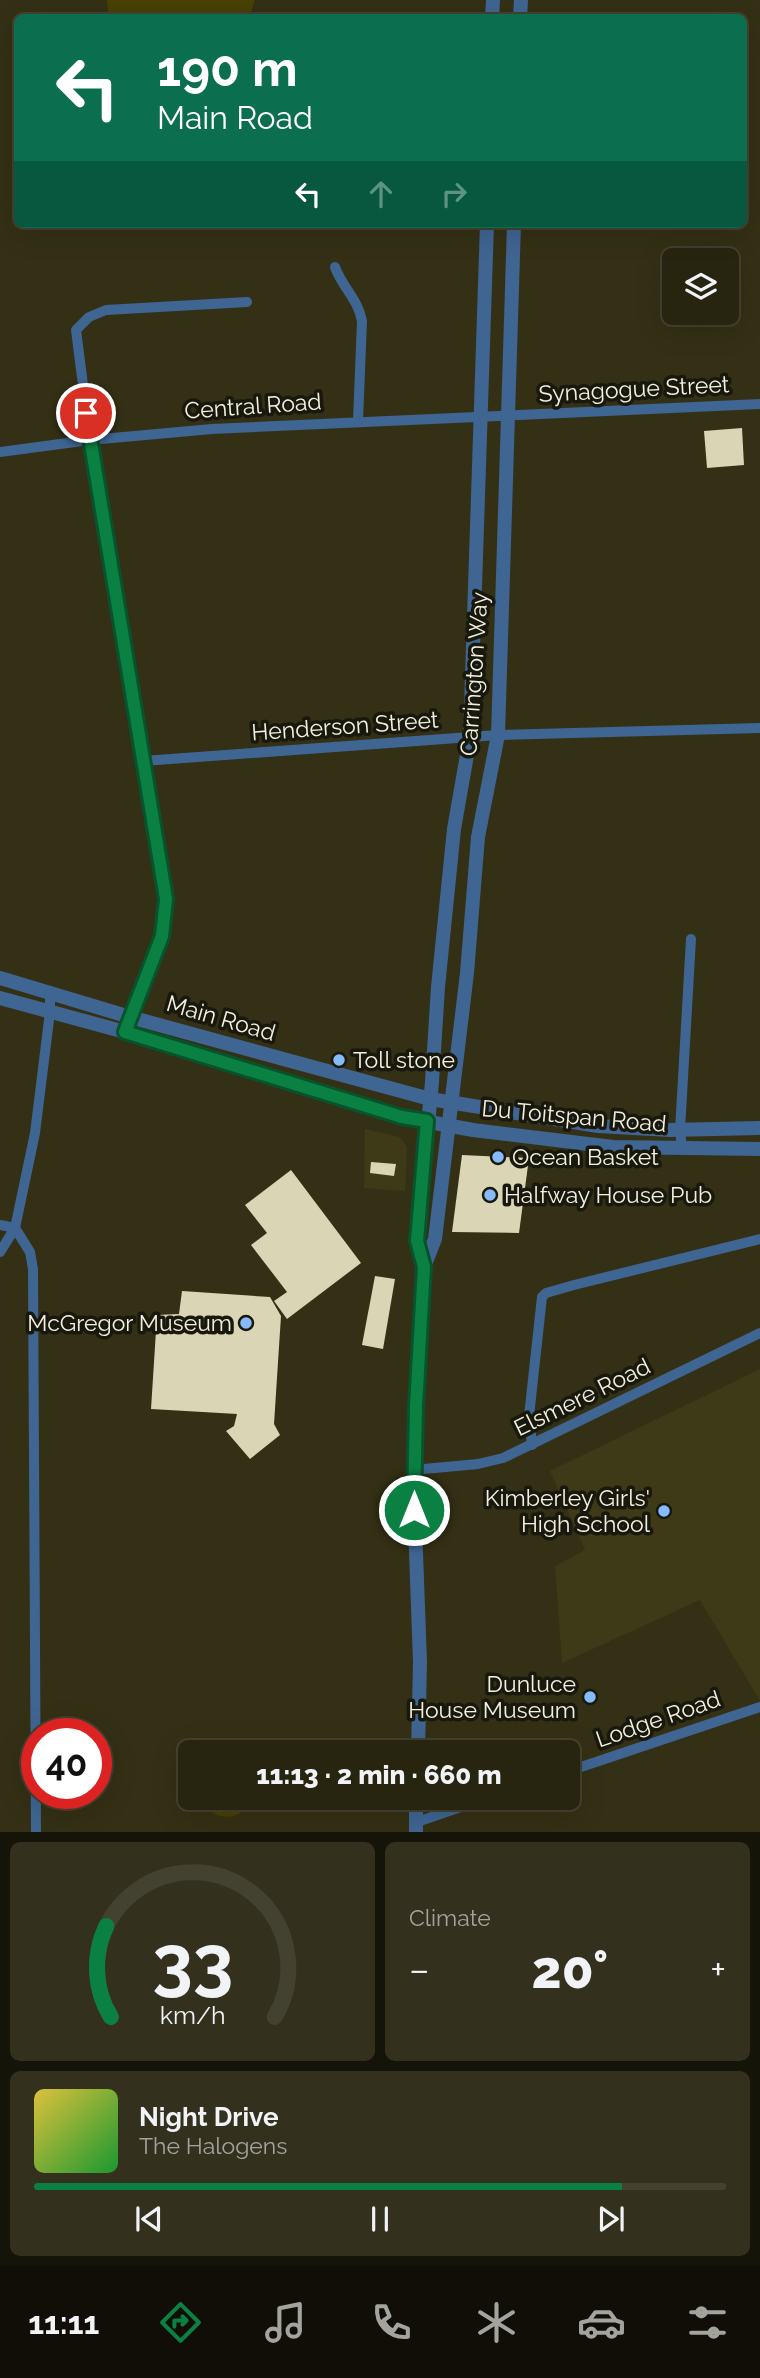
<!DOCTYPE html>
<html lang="en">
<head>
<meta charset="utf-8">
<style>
  body { margin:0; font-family:Raleway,sans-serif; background:#33301e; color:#f1f3f6; height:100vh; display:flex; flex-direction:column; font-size:26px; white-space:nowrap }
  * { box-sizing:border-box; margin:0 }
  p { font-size:23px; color:#a4a49f }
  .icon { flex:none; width:38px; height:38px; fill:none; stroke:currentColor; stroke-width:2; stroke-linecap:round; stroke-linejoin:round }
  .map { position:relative; height:1832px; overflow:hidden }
  .drawer { display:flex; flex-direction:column; gap:10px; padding:10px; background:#151409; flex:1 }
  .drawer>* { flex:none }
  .guide { position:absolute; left:14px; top:14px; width:733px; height:214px; border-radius:10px; box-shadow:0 7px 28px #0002,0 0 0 2px #434130; background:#0b6e4f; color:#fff; overflow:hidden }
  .tools { position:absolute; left:662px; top:248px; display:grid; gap:14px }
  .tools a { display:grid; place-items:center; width:77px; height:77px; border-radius:10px; background:#272410; box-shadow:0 7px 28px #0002,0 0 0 2px #434130; font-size:35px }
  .speed { position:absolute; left:21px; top:1718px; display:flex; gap:14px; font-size:35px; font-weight:700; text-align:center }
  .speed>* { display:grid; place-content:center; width:91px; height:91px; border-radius:50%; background:#272410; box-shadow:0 7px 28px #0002,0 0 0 2px #434130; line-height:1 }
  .speed .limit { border:10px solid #d22; background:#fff; color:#111 }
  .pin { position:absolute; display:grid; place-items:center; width:60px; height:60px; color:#fff; margin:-30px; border:4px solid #fff; border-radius:50%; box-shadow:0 2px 7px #0007 }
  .me { position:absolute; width:77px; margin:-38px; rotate:0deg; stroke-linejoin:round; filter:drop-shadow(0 0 5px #0008) }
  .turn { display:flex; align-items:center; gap:24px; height:147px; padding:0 28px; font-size:32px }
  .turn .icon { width:91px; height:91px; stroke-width:2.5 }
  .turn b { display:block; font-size:49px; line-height:60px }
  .lanes { display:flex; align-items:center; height:66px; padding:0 28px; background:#0003; justify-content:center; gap:35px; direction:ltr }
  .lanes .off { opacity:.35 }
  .big { font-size:52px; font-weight:800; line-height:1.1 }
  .drawer .widget { flex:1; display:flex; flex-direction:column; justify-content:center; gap:10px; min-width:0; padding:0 24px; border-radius:10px; background:#33301e }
  .drawer .dial { align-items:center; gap:0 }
  .dial svg { height:182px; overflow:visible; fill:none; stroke:#434130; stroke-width:7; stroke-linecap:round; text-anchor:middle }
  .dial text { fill:#f1f3f6; stroke:none }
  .song { display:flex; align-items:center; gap:21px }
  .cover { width:84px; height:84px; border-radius:10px; background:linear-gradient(135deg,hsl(50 70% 55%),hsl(130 70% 35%)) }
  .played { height:7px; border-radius:4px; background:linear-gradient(90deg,#0b8043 85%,#434130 85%) }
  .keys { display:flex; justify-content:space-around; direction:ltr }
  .heat { display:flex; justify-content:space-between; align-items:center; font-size:38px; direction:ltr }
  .drawer .tiles { flex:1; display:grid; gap:10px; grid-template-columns:1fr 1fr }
  .widget:last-child { grid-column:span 2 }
  .trip { position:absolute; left:178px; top:1740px; width:402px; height:70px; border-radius:10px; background:#272410; box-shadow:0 7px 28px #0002,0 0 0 2px #434130; font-weight:800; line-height:70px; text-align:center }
  .menu { display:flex; height:112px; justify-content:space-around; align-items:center; background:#100e06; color:#a4a49f }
  .menu .icon { width:49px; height:49px }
  .menu .on { color:#0b8043 }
  .menu b { font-size:32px; color:#f1f3f6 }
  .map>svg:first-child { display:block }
  .built { fill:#3e3916 }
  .green { fill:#484005 }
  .building { fill:#d9d5b5 }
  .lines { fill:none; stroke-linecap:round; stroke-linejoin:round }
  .minor { stroke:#3f6592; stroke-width:10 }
  .tertiary { stroke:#3f6592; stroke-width:14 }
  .route-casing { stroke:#07532c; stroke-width:18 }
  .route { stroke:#0b8043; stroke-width:12 }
  .poi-dot { fill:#86bbfb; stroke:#19180c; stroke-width:2.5 }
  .labels { text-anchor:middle; stroke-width:7; stroke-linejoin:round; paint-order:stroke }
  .street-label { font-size:23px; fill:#f2f0e0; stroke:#19180c }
  .poi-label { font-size:23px; fill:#f2f0e0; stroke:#19180c; text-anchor:start }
</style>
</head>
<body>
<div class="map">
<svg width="760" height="1832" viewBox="0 0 760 1832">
  <rect width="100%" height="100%" fill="#343015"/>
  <!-- built -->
  <g class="built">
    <polygon points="365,1129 400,1137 407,1147 405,1191 364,1188"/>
    <polygon points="760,1369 760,1701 700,1600 562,1663 555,1566 585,1550 550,1471"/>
  </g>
  <!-- green -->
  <g class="green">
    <polygon points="107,0 255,0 249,17 109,18"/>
    <path d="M 208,1797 L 242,1797 L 245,1809 C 234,1820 218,1819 207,1808 Z"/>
  </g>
  <!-- building -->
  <g class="building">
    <polygon points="742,428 744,465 707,468 704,431"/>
    <polygon points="462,1155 529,1158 519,1233 452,1232"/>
    <polygon points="371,1162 396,1164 394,1176 370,1173"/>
    <polygon points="291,1170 361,1263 287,1319 274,1301 287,1292 251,1245 267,1233 245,1205"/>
    <polygon points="375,1276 395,1279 383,1349 362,1345"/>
    <polygon points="182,1291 270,1297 281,1316 274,1424 280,1435 250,1459 226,1431 234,1426 237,1414 151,1409 157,1315 179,1314"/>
  </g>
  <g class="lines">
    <!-- minor -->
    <g class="minor">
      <path d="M 335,267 C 342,287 358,299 362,321 L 358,421"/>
      <polyline points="0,452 90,440 212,429 760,404"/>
      <polyline points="143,761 498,735 760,728"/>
      <polyline points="128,1023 162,936 166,899 90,440 76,330 89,317 106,310 247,302"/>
      <polyline points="682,1148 680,1130 691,939"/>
      <polyline points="0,1225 15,1228"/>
      <polyline points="15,1228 30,1252 33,1269 36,1832"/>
      <polyline points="0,1252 15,1228 35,1133 50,1012 50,991"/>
      <polyline points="532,1445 529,1416 542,1297 546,1293 574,1285 760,1239"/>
      <polyline points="413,1470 478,1464 503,1458 760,1333"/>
      <polyline points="569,1771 760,1707"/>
      <polyline points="417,1822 490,1797"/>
    </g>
    <!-- tertiary -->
    <g class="tertiary">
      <polyline points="492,18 493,0"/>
      <polyline points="520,18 521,0"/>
      <polyline points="0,978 130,1017 430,1099 598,1126 670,1130 760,1128"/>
      <polyline points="0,998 125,1032 402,1117 473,1130 613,1147 760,1149"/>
      <polyline points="424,1267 417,1241 432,1082 438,987 454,829 470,738 487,224"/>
      <polyline points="418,1752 420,1662 413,1470 424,1267 435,1239 467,973 478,837 498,735 514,224"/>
      <polyline points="416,1832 416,1797"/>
    </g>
  </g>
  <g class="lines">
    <defs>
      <polyline id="route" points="86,413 166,899 162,936 125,1032 402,1117 427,1121 417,1241 424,1267 416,1406 414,1510"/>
    </defs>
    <!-- route casing -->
    <use href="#route" class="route-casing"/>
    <!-- route -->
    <use href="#route" class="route"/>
  </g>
  <!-- markers -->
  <g class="poi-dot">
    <circle cx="339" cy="1060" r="7"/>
    <circle cx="498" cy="1157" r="7"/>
    <circle cx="490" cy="1195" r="7"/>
    <circle cx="246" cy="1323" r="7"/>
    <circle cx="664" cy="1511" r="7"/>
    <circle cx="590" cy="1697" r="7"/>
  </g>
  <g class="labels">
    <!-- street labels -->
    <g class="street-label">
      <text transform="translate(634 389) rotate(-3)" y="8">Synagogue Street</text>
      <text transform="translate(253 406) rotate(-4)" y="8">Central Road</text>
      <text transform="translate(474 674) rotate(-86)" y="8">Carrington Way</text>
      <text transform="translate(345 726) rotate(-4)" y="8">Henderson Street</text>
      <text transform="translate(221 1018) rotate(16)" y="8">Main Road</text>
      <text transform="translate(574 1116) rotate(5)" y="8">Du Toitspan Road</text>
      <text transform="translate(582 1397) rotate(-26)" y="8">Elsmere Road</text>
      <text transform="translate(658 1719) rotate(-19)" y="8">Lodge Road</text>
    </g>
    <!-- poi labels -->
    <g class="poi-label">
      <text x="353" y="1068">Toll stone</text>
      <text x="512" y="1165">Ocean Basket</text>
      <text x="504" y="1203">Halfway House Pub</text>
      <text x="232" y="1331" text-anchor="end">McGregor Museum</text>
      <text x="650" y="1506" text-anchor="end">Kimberley Girls'<tspan x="650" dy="26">High School</tspan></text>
      <text x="576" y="1692" text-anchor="end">Dunluce<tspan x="576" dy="26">House Museum</tspan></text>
    </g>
  </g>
</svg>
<div class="tools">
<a><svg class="icon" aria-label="layers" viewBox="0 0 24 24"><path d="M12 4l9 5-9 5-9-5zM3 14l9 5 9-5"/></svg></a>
</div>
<div class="speed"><div class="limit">40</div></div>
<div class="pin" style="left:86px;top:413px;background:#d93025"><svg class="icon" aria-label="arrive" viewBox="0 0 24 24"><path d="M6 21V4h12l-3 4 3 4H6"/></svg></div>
<svg class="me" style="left:414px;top:1510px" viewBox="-20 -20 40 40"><circle r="17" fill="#0b8043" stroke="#fff" stroke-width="3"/><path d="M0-11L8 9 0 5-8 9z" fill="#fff"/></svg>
<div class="trip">11:13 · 2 min · 660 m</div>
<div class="guide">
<div class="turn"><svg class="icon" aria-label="left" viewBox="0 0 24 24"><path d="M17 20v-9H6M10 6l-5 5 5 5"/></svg><div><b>190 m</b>Main Road</div></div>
<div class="lanes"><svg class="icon" aria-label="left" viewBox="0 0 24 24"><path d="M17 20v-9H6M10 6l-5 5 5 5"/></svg><svg class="icon off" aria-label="ahead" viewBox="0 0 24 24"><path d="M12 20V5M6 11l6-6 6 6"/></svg><svg class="icon off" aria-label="right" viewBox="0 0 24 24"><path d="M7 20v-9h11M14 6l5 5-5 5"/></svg></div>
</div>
</div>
<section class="drawer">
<div class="tiles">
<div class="widget dial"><svg viewBox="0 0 100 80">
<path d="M14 69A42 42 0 1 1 86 69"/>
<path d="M14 69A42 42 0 0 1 12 29" stroke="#0b8043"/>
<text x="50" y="56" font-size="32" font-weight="700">33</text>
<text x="50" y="72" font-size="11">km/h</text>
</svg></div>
<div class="widget"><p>Climate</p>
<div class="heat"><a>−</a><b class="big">20°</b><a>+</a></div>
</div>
<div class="widget">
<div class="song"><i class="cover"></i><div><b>Night Drive</b><p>The Halogens</p></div></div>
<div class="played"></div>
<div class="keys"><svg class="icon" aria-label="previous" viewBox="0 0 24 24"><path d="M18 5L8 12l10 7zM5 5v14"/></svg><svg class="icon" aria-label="pause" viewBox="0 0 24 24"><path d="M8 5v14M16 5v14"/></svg><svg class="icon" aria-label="next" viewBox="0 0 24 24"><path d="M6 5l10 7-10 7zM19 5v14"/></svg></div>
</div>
</div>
</section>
<nav class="menu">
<b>11:11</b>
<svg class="icon on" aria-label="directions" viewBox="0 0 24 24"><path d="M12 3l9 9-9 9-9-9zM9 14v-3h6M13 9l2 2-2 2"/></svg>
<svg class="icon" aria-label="music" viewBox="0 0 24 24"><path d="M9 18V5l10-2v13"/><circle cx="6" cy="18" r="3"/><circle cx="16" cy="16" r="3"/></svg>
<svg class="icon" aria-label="phone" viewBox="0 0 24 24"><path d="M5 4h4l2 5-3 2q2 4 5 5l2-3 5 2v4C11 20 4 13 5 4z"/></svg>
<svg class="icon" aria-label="climate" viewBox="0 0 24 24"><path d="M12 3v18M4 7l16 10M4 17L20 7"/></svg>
<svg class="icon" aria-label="car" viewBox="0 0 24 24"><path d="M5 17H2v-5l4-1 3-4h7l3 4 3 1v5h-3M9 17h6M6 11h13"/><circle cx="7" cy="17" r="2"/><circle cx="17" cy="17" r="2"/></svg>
<svg class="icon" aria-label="filters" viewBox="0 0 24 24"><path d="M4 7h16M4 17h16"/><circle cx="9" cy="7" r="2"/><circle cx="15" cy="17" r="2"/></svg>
</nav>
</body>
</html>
